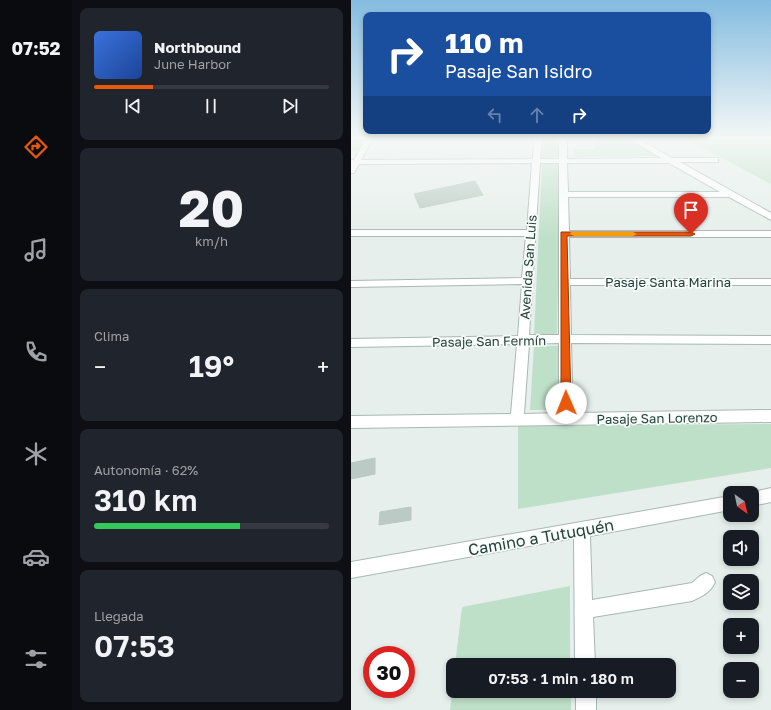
<!DOCTYPE html>
<html lang="es">
<head>
<meta charset="utf-8">
<style>
  body { margin:0; font-family:"Golos Text",sans-serif; background:#20242c; color:#f1f3f6; height:100vh; display:flex; flex-direction:column; font-size:15px; white-space:nowrap }
  * { box-sizing:border-box; margin:0 }
  p { font-size:13px; color:#9ea1a6 }
  .icon { flex:none; width:22px; height:22px; fill:none; stroke:currentColor; stroke-width:2; stroke-linecap:round; stroke-linejoin:round }
  .map { position:relative; flex:1; overflow:hidden }
  .side { display:flex; flex-direction:column; gap:8px; padding:8px; background:#0d0f14; width:279px }
  .side>* { flex:none }
  .top-card { position:absolute; left:12px; top:12px; width:348px; height:122px; border-radius:8px; box-shadow:0 2px 6px #0003; background:#1a4fa0; color:#fff; overflow:hidden }
  .needle { width:26px; rotate:147deg }
  .buttons { position:absolute; left:372px; top:486px; display:grid; gap:8px }
  .buttons a { display:grid; place-items:center; width:36px; height:36px; border-radius:8px; background:#171b24; box-shadow:0 2px 6px #0003; font-size:20px }
  .speed { position:absolute; left:12px; top:646px; display:flex; gap:8px; font-size:20px; font-weight:700; text-align:center }
  .speed>* { display:grid; place-content:center; width:52px; height:52px; border-radius:50%; background:#171b24; box-shadow:0 2px 6px #0003; line-height:1 }
  .speed .limit { border:6px solid #d22; background:#fff; color:#111 }
  .pin { position:absolute; display:grid; place-items:center; width:34px; height:34px; color:#fff; margin:-41px -17px; border-radius:50% 50% 50% 0; rotate:-45deg; box-shadow:0 0 4px #0007 }
  .pin .icon { rotate:45deg }
  .me { position:absolute; width:44px; margin:-22px; rotate:359deg; stroke-linejoin:round; filter:drop-shadow(0 0 3px #0008) }
  .turn { display:flex; align-items:center; gap:14px; height:84px; padding:0 16px; font-size:18px }
  .turn .icon { width:52px; height:52px; stroke-width:2.5 }
  .turn b { display:block; font-size:28px; line-height:34px }
  .lanes { display:flex; align-items:center; height:38px; padding:0 16px; background:#0003; justify-content:center; gap:20px; direction:ltr }
  .lanes .off { opacity:.35 }
  .big { font-size:30px; font-weight:600; line-height:1.1 }
  .side .tile { flex:1; display:flex; flex-direction:column; justify-content:center; gap:6px; min-width:0; padding:0 14px; border-radius:8px; background:#20242c }
  .side .dial { align-items:center; gap:0 }
  .dial b { font-size:52px; line-height:1 }
  .song { display:flex; align-items:center; gap:12px }
  .cover { width:48px; height:48px; border-radius:6px; background:linear-gradient(135deg,hsl(220 70% 55%),hsl(220 70% 35%)) }
  .played { height:4px; border-radius:2px; background:linear-gradient(90deg,#ea580c 25%,#363941 25%) }
  .keys { display:flex; justify-content:space-around; direction:ltr }
  .heat { display:flex; justify-content:space-between; align-items:center; font-size:22px; direction:ltr }
  .charge { height:6px; border-radius:3px; background:linear-gradient(90deg,#34c759 62%,#363941 0) }
  .trip { position:absolute; left:95px; top:658px; width:230px; height:40px; border-radius:8px; background:#171b24; box-shadow:0 2px 6px #0003; font-weight:600; line-height:40px; text-align:center }
  main { display:flex; flex:1; min-height:0 }
  .tabs { display:flex; flex-direction:column; width:72px; justify-content:space-around; align-items:center; background:#090b0e; color:#9ea1a6 }
  .tabs .icon { width:28px; height:28px }
  .tabs .active { color:#ea580c }
  .tabs b { font-size:18px; color:#f1f3f6 }
  .map>svg:first-child { display:block }
  .green { fill:#bfe0c8 }
  .building { fill:#bbcac4; stroke:#b8c9c2 }
  .lines { fill:none; stroke-linecap:round; stroke-linejoin:round }
  .minor-casing { stroke:#a8b8b2; stroke-width:2 }
  .minor { fill:#fff; fill-rule:evenodd }
  .route { fill:#ea580c; stroke:#983908 }
  .slow { fill:#f59e0b }
  .labels { text-anchor:middle; stroke-width:3.5; stroke-linejoin:round; paint-order:stroke }
  .street-label { font-size:13px; fill:#24423a; stroke:#f7fbf9 }
  .near-street-label { font-size:16px; fill:#24423a; stroke:#f7fbf9 }
</style>
</head>
<body>
<main>
<nav class="tabs">
<b>07:52</b>
<svg class="icon active" aria-label="directions" viewBox="0 0 24 24"><path d="M12 3l9 9-9 9-9-9zM9 14v-3h6M13 9l2 2-2 2"/></svg>
<svg class="icon" aria-label="music" viewBox="0 0 24 24"><path d="M9 18V5l10-2v13"/><circle cx="6" cy="18" r="3"/><circle cx="16" cy="16" r="3"/></svg>
<svg class="icon" aria-label="phone" viewBox="0 0 24 24"><path d="M5 4h4l2 5-3 2q2 4 5 5l2-3 5 2v4C11 20 4 13 5 4z"/></svg>
<svg class="icon" aria-label="climate" viewBox="0 0 24 24"><path d="M12 3v18M4 7l16 10M4 17L20 7"/></svg>
<svg class="icon" aria-label="car" viewBox="0 0 24 24"><path d="M5 17H2v-5l4-1 3-4h7l3 4 3 1v5h-3M9 17h6M6 11h13"/><circle cx="7" cy="17" r="2"/><circle cx="17" cy="17" r="2"/></svg>
<svg class="icon" aria-label="filters" viewBox="0 0 24 24"><path d="M4 7h16M4 17h16"/><circle cx="9" cy="7" r="2"/><circle cx="15" cy="17" r="2"/></svg>
</nav>
<section class="side">
<div class="tile">
<div class="song"><i class="cover"></i><div><b>Northbound</b><p>June Harbor</p></div></div>
<div class="played"></div>
<div class="keys"><svg class="icon" aria-label="previous" viewBox="0 0 24 24"><path d="M18 5L8 12l10 7zM5 5v14"/></svg><svg class="icon" aria-label="pause" viewBox="0 0 24 24"><path d="M8 5v14M16 5v14"/></svg><svg class="icon" aria-label="next" viewBox="0 0 24 24"><path d="M6 5l10 7-10 7zM19 5v14"/></svg></div>
</div>
<div class="tile dial"><b>20</b><p>km/h</p></div>
<div class="tile"><p>Clima</p>
<div class="heat"><a>−</a><b class="big">19°</b><a>+</a></div>
</div>
<div class="tile"><p>Autonomía · 62%</p><b class="big">310 km</b><div class="charge"></div></div>
<div class="tile"><p>Llegada</p><b class="big">07:53</b></div>
</section>
<div class="map">
<svg width="420" height="710" viewBox="0 0 420 710">
  <rect width="100%" height="100%" fill="#e6efeb"/>
  <!-- green -->
  <g class="green">
    <polygon points="0,138 16,138 9,150 0,152"/>
    <polygon points="192,138 210,138 210,157 191,158"/>
    <polygon points="243,138 274,138 307,156 224,157 222,149 244,149"/>
    <polygon points="333,138 420,138 420,184"/>
    <polygon points="191,164 209,164 206,336 183,336"/>
    <polygon points="183,346 211,346 210,410 179,410"/>
    <polygon points="420,424 420,468 167,509 167,426"/>
    <polygon points="219,586 219,665 104,665 111,607"/>
    <polygon points="102,684 102,691 220,691 220,710 99,710"/>
  </g>
  <!-- building -->
  <g class="building">
    <polygon points="124,181 132,195 69,208 63,194"/>
    <polygon points="24,458 24,474 0,479 0,463"/>
    <polygon points="60,507 60,520 28,525 29,512"/>
  </g>
  <g class="lines">
    <defs>
      <g id="minor">
        <path d="M 15,138 L 22,138 L 10,160 L 182,159 L 183,138 L 191,138 L 189,159 L 208,159 L 208,138 L 216,138 L 216,159 L 310,158 L 277,138 L 286,138 L 321,158 L 367,158 L 367,162 L 329,162 L 420,213 L 420,220 L 378,197 L 217,197 L 218,231 L 420,231 L 420,237 L 218,237 L 219,279 L 420,279 L 420,285 L 219,285 L 220,335 L 420,336 L 420,344 L 220,343 L 222,413 L 420,410 L 420,422 L 0,428 L 0,416 L 160,414 L 166,344 L 0,347 L 0,339 L 167,336 L 171,284 L 0,287 L 0,281 L 171,278 L 175,236 L 0,236 L 0,230 L 176,230 L 181,163 L 8,164 L 3,173 L 0,173 L 0,160 L 3,160 ZM 189,163 L 208,163 L 208,335 L 178,335 ZM 216,163 L 318,163 L 369,192 L 217,192 ZM 208,343 L 208,413 L 173,414 L 178,344 Z"/>
        <polygon points="420,488 420,502 401,506 401,493 398,493"/>
        <path d="M 379,496 L 379,510 L 239,536 L 241,600 L 341,583 L 349,576 L 355,573 L 361,576 L 364,582 C 359,593 351,596 341,601 L 242,617 L 244,665 L 224,665 L 223,538 L 0,578 L 0,562 Z"/>
        <rect x="225" y="691" width="20" height="19"/>
      </g>
    </defs>
    <!-- minor casing -->
    <use href="#minor" class="minor-casing"/>
    <!-- minor -->
    <use href="#minor" class="minor"/>
  </g>
  <!-- sky -->
  <linearGradient id="sky" x2="0" y2="1"><stop stop-color="#84bce0"/><stop offset="0.58" stop-color="#f4f8f6"/><stop offset="1" stop-color="#f4f8f6" stop-opacity="0"/></linearGradient>
  <rect width="420" height="238" fill="url(#sky)"/>
  <!-- route -->
  <polygon class="route" points="210,232 340,232 344,234 340,236 216,236 220,403 218,406 211,406 210,403"/>
  <!-- slow -->
  <polygon class="slow" points="220,232 282,232 286,234 282,236 223,236 219,234"/>
  <g class="labels">
    <!-- street labels -->
    <g class="street-label">
      <text transform="translate(177 267) rotate(-86)" y="5">Avenida San Luis</text>
      <text x="317" y="287">Pasaje Santa Marina</text>
      <text transform="translate(138 341) rotate(-1)" y="5">Pasaje San Fermín</text>
      <text transform="translate(306 418) rotate(-1)" y="5">Pasaje San Lorenzo</text>
    </g>
    <!-- near-street labels -->
    <g class="near-street-label">
      <text transform="translate(190 537) rotate(-10)" y="6">Camino a Tutuquén</text>
    </g>
  </g>
</svg>
<div class="buttons">
<a><svg class="needle" viewBox="-14 -14 28 28"><path d="M0-13l5 13h-10z" fill="#e53935"/><path d="M0 13l5-13h-10z" fill="#9ea1a6"/></svg></a>
<a><svg class="icon" aria-label="sound" viewBox="0 0 24 24"><path d="M4 9h4l5-4v14l-5-4H4zM17 9q2 3 0 6"/></svg></a>
<a><svg class="icon" aria-label="layers" viewBox="0 0 24 24"><path d="M12 4l9 5-9 5-9-5zM3 14l9 5 9-5"/></svg></a>
<a>+</a>
<a>−</a>
</div>
<div class="speed"><div class="limit">30</div></div>
<div class="pin" style="left:340px;top:234px;background:#d93025"><svg class="icon" aria-label="arrive" viewBox="0 0 24 24"><path d="M6 21V4h12l-3 4 3 4H6"/></svg></div>
<svg class="me" style="left:215px;top:403px" viewBox="-20 -20 40 40"><circle r="19" fill="#fff"/><path d="M0-13L10 11 0 6-10 11z" fill="#ea580c"/></svg>
<div class="trip">07:53 · 1 min · 180 m</div>
<div class="top-card">
<div class="turn"><svg class="icon" aria-label="right" viewBox="0 0 24 24"><path d="M7 20v-9h11M14 6l5 5-5 5"/></svg><div><b>110 m</b>Pasaje San Isidro</div></div>
<div class="lanes"><svg class="icon off" aria-label="left" viewBox="0 0 24 24"><path d="M17 20v-9H6M10 6l-5 5 5 5"/></svg><svg class="icon off" aria-label="ahead" viewBox="0 0 24 24"><path d="M12 20V5M6 11l6-6 6 6"/></svg><svg class="icon" aria-label="right" viewBox="0 0 24 24"><path d="M7 20v-9h11M14 6l5 5-5 5"/></svg></div>
</div>
</div>
</main>
</body>
</html>
